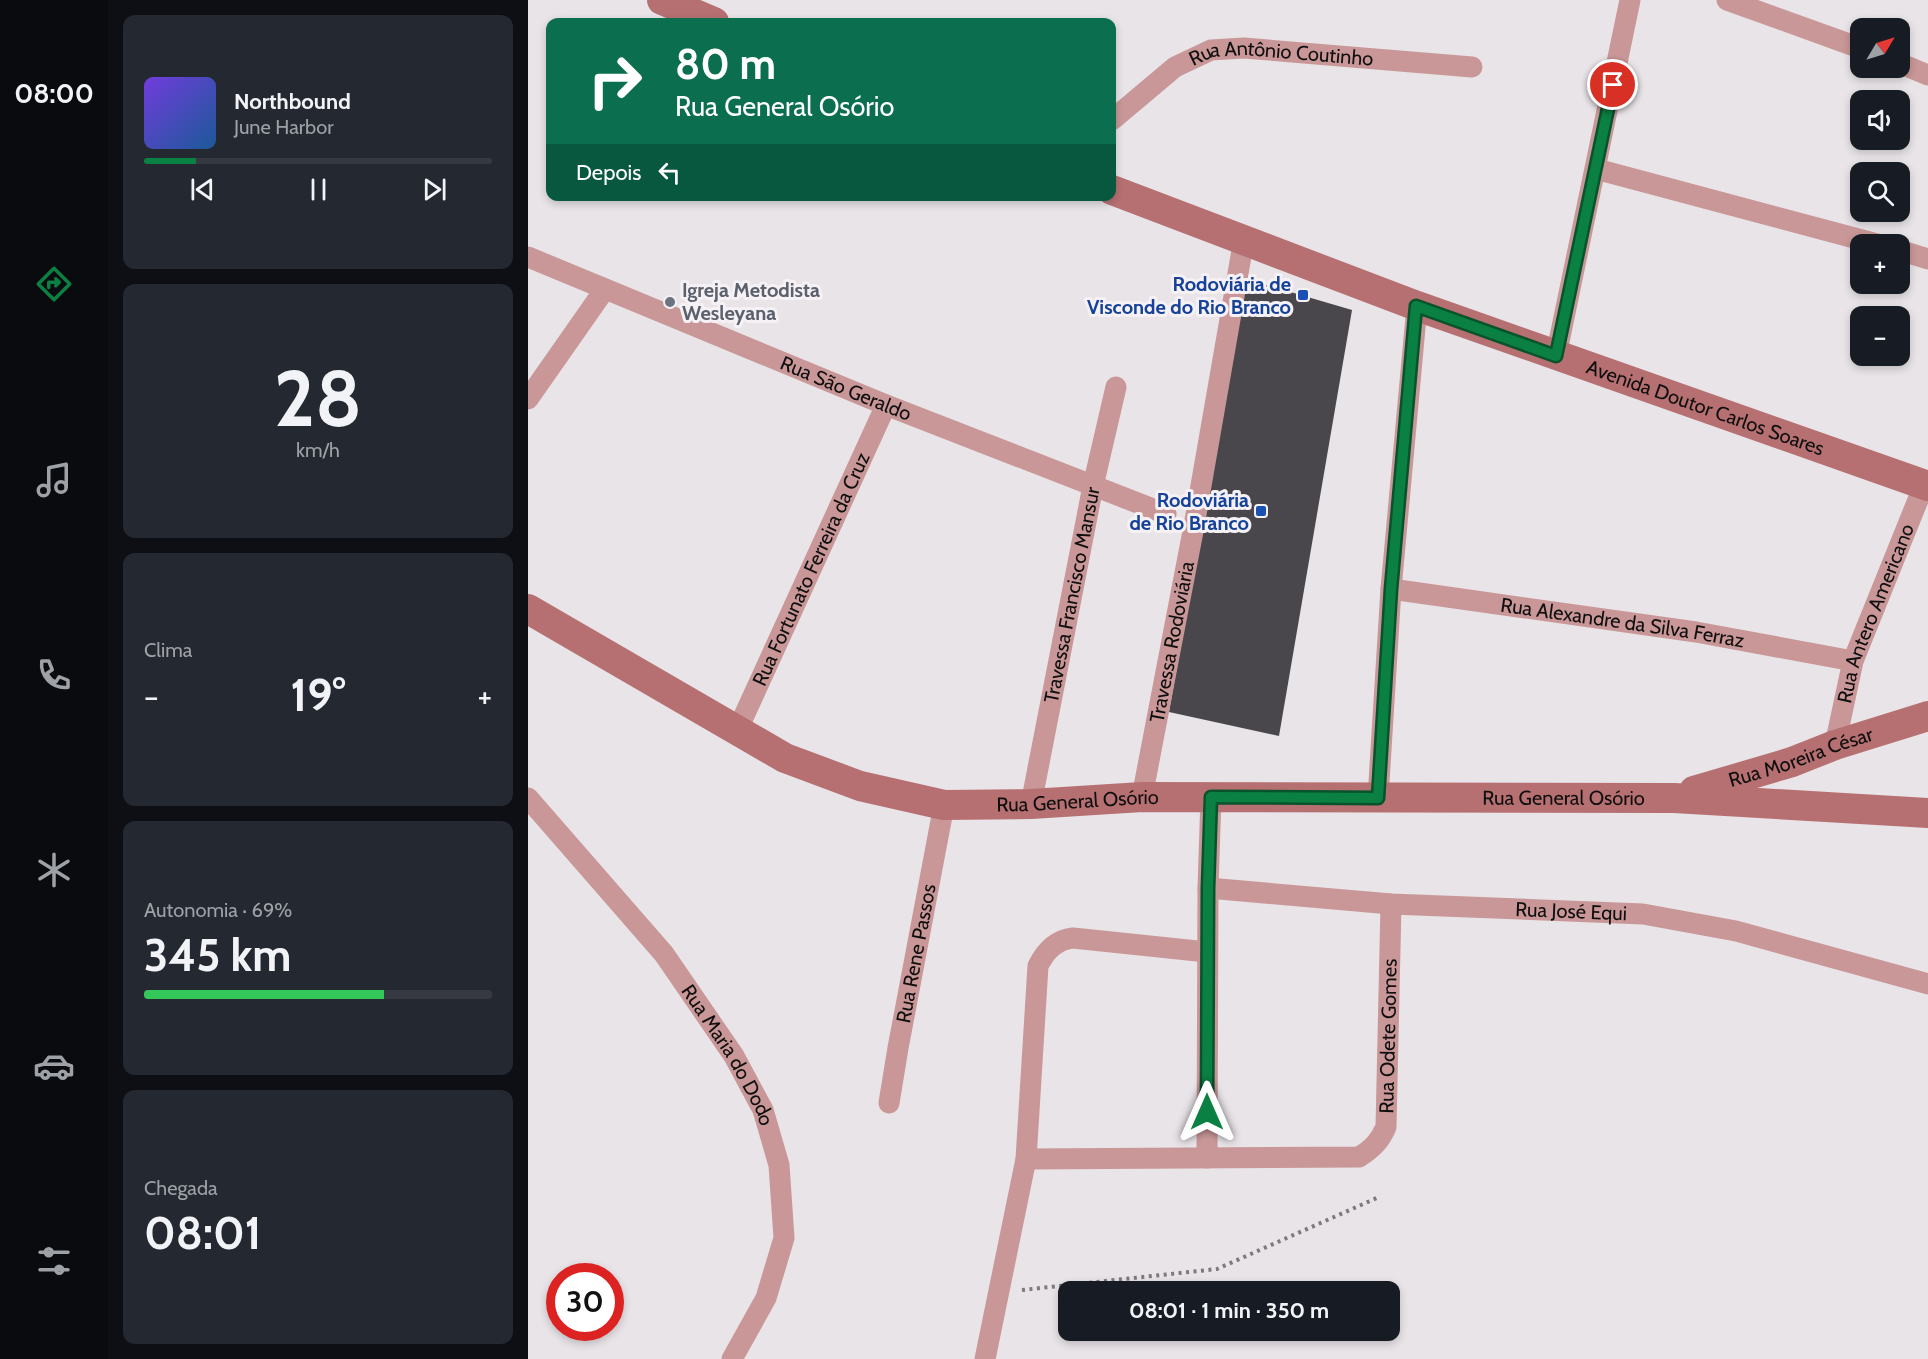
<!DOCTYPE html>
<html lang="pt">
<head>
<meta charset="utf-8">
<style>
  body { margin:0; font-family:Cabin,sans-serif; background:#242831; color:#f1f3f6; height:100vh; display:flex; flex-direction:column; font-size:22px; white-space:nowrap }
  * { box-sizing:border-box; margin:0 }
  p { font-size:20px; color:#9ea1a6 }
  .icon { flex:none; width:33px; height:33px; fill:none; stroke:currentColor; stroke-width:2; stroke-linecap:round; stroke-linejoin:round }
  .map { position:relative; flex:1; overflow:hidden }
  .drawer { display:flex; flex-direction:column; gap:15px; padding:15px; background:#0d0f14; width:420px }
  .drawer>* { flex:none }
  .guide { position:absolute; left:18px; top:18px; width:570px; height:183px; border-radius:12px; box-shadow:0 3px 9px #0003; background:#0b6e4f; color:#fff; overflow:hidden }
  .needle { width:39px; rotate:52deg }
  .tools { position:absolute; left:1322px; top:18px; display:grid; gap:12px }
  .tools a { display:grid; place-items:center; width:60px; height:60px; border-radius:12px; background:#171b24; box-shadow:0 3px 9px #0003; font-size:30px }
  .speed { position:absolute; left:18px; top:1263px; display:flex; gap:12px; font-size:30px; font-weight:700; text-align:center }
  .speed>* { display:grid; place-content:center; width:78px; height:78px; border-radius:50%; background:#171b24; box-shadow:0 3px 9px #0003; line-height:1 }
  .speed .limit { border:9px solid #d22; background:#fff; color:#111 }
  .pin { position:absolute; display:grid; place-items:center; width:51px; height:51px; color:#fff; margin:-26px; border:3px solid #fff; border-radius:50%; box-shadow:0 2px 6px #0007 }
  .me { position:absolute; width:66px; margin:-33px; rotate:0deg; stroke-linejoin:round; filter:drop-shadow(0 0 4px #0008) }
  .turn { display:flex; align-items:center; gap:21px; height:126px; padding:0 30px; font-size:27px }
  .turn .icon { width:78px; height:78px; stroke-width:2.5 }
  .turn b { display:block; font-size:42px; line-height:51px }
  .then { display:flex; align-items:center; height:57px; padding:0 30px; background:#0003; gap:12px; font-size:22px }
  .big { font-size:45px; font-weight:700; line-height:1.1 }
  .drawer .tile { flex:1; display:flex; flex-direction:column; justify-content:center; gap:9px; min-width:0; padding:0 21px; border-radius:12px; background:#242831 }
  .drawer .dial { align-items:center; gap:0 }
  .dial b { font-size:78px; line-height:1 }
  .song { display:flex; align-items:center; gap:18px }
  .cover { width:72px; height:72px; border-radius:9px; background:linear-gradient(135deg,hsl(260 70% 55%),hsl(210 70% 35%)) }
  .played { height:6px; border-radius:3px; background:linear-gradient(90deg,#0b8043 15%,#363941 15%) }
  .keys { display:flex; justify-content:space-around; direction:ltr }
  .heat { display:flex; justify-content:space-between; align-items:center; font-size:33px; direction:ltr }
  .charge { height:9px; border-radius:4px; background:linear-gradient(90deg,#34c759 69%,#363941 0) }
  .trip { position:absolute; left:530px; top:1281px; width:342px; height:60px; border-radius:12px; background:#171b24; box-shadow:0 3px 9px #0003; font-weight:700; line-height:60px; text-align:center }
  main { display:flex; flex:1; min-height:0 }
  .tab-bar { display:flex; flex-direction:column; width:108px; justify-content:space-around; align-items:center; background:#090b0e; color:#9ea1a6 }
  .tab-bar .icon { width:42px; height:42px }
  .tab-bar .current { color:#0b8043 }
  .tab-bar b { font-size:27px; color:#f1f3f6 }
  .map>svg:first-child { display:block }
  .building { fill:#49474b }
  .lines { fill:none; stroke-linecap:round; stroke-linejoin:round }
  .path { stroke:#7c7a7c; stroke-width:4; stroke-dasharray:3 4.5; stroke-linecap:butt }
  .street { stroke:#c99797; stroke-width:21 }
  .secondary { stroke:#b77071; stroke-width:30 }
  .route-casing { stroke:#07532c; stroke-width:15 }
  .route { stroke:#0b8043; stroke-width:10 }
  .transit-dot { fill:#1a4fb4; stroke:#f5f1f5; stroke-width:2 }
  .worship-dot { fill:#6b7280; stroke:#f5f1f5; stroke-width:2 }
  .labels { text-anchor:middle; stroke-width:6; stroke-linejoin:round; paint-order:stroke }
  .street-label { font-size:20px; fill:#100f10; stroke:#f5f1f5 }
  .transit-label { font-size:20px; font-weight:bold; fill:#164399; stroke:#f5f1f5; text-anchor:end }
  .worship-label { font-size:20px; font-weight:bold; fill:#5b616d; stroke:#f5f1f5; text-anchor:start }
</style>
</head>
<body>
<main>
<nav class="tab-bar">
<b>08:00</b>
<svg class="icon current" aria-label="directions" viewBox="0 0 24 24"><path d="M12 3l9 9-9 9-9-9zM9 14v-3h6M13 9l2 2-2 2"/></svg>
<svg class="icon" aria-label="music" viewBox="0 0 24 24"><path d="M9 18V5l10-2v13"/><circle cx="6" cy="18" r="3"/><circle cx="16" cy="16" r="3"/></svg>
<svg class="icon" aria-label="phone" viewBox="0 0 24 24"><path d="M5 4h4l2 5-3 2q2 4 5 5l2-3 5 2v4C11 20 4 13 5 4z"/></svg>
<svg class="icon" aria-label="climate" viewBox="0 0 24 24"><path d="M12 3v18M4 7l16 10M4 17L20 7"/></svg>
<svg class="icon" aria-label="car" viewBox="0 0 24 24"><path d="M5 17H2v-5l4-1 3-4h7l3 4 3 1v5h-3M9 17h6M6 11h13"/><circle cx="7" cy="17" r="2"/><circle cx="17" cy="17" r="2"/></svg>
<svg class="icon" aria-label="filters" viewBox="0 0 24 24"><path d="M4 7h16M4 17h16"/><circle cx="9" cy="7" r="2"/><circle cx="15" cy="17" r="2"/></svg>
</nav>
<section class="drawer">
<div class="tile">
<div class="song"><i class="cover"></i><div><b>Northbound</b><p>June Harbor</p></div></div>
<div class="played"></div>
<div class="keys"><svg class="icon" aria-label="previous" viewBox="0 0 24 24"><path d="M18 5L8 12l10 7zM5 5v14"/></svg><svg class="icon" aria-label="pause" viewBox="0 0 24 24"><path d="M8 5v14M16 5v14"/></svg><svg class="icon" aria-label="next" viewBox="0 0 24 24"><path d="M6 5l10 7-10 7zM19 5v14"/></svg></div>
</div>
<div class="tile dial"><b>28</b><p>km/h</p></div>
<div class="tile"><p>Clima</p>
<div class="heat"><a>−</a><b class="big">19°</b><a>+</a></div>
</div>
<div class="tile"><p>Autonomia · 69%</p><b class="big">345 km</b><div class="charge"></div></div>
<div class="tile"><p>Chegada</p><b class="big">08:01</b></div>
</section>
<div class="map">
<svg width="1400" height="1359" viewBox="0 0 1400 1359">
  <rect width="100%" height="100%" fill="#e8e4e8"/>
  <!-- building -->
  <polygon class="building" points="718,279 824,310 751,736 641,712"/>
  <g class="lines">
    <!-- path -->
    <polyline class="path" points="494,1290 689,1269 851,1197"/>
    <!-- street -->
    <g class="street">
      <polyline points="1199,0 1332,48"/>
      <polyline points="1371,63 1400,75"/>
      <path id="s1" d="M 584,120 L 647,67 L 683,50 L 716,48 L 944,67"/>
      <polyline points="1068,169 1349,244"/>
      <polyline points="1371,250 1400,259"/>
      <path id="s2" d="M 0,257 L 358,405 L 638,514"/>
      <polyline points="1028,356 1102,0"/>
      <polyline points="0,399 77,289"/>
      <path id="s3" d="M 863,589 L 1168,632 L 1325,661"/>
      <path id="s4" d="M 209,731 L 358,405"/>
      <path id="s5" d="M 1307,745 L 1325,661 L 1396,485"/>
      <path id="s6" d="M 614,797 L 666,526 L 716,239"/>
      <path id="s7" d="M 0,798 L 136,954 L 206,1056 L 235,1110 L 251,1165 L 256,1238 L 238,1298 L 204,1359"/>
      <polyline points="850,798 863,589 889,306"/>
      <path id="s8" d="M 503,804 L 565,486 L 588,387"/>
      <path id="s9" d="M 680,888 L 863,904 L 1115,914 L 1208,931 L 1400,984"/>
      <path id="s10" d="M 361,1103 L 370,1048 L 416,805"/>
      <polyline points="679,1158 680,888 683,797"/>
      <path id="s11" d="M 498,1159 L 831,1157 C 844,1149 852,1141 858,1127 L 863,904"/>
      <path d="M 457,1359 L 498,1159 L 510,966 C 518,950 528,940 545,938 L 679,952"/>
    </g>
    <!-- secondary -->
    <g class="secondary">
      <polyline points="134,0 186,22"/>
      <path id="s12" d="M 584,190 L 889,306 L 1400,486"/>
      <path id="s13" d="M 0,609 L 257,758 L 332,786 L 416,805 L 503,804 L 614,797 L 1146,798 L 1400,813"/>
      <path id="s14" d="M 1166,791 L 1264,762 L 1307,745 L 1400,716"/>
    </g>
  </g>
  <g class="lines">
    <defs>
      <polyline id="route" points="679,1112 680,888 683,797 850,798 863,589 888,306 1028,356 1085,85"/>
    </defs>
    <!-- route casing -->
    <use href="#route" class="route-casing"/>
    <!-- route -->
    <use href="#route" class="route"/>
  </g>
  <!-- markers -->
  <g class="transit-dot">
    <rect x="769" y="289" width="12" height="12" rx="3"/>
    <rect x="727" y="505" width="12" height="12" rx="3"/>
  </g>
  <circle class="worship-dot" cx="142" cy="302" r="6"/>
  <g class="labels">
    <!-- street labels -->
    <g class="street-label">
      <text dy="7" stroke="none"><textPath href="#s1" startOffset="192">Rua Antônio Coutinho</textPath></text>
      <text dy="7" stroke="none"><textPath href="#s2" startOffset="344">Rua São Geraldo</textPath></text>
      <text dy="7" stroke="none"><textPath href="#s12" startOffset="632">Avenida Doutor Carlos Soares</textPath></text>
      <text dy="7" stroke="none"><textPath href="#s4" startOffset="178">Rua Fortunato Ferreira da Cruz</textPath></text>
      <text dy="7" stroke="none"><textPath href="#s8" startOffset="213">Travessa Francisco Mansur</textPath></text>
      <text dy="7" stroke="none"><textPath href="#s5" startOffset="138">Rua Antero Americano</textPath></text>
      <text dy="7" stroke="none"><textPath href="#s3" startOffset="234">Rua Alexandre da Silva Ferraz</textPath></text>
      <text dy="7" stroke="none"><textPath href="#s6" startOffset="158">Travessa Rodoviária</textPath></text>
      <text dy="7" stroke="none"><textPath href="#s14" startOffset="112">Rua Moreira César</textPath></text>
      <text dy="7" stroke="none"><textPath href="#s13" startOffset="1083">Rua General Osório</textPath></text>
      <text dy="7" stroke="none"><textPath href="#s13" startOffset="597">Rua General Osório</textPath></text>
      <text dy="7" stroke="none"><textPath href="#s9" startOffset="364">Rua José Equi</textPath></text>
      <text dy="7" stroke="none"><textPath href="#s10" startOffset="152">Rua Rene Passos</textPath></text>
      <text dy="7" stroke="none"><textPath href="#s11" startOffset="465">Rua Odete Gomes</textPath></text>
      <text dy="7" stroke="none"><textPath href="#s7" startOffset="327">Rua Maria do Dodo</textPath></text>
    </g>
    <!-- transit labels -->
    <g class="transit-label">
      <text x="763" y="291">Rodoviária de<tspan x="763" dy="23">Visconde do Rio Branco</tspan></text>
      <text x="721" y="507">Rodoviária<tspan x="721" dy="23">de Rio Branco</tspan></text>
    </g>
    <!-- worship labels -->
    <g class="worship-label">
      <text x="154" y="297">Igreja Metodista<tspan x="154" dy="23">Wesleyana</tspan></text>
    </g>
  </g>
</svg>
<div class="tools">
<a><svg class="needle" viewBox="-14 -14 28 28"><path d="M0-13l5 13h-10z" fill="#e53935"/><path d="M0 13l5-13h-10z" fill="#9ea1a6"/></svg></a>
<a><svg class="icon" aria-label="sound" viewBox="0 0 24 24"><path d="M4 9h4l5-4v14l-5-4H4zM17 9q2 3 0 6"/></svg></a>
<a><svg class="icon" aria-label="search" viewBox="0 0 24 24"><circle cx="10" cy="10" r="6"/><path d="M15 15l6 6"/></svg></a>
<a>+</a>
<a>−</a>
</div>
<div class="speed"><div class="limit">30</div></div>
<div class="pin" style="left:1085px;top:85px;background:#d93025"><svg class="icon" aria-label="arrive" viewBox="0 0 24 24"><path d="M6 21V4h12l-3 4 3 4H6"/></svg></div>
<svg class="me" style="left:679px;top:1112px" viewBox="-20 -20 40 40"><path d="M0-17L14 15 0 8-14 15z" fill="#0b8043" stroke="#fff" stroke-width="4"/></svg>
<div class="trip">08:01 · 1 min · 350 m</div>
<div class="guide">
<div class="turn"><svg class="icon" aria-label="right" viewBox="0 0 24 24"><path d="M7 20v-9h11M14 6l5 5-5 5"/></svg><div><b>80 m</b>Rua General Osório</div></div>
<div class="then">Depois<svg class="icon" aria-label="left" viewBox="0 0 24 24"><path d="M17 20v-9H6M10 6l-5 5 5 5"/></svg></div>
</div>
</div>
</main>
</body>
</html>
